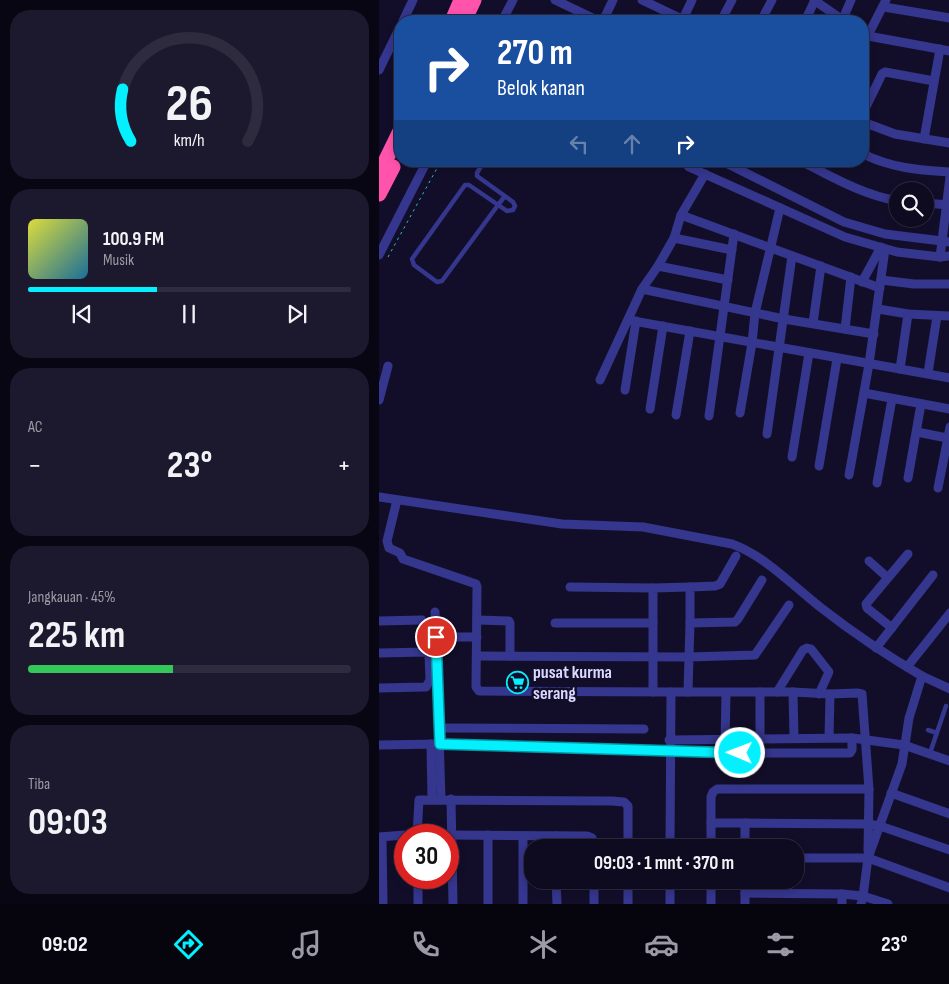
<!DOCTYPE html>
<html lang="id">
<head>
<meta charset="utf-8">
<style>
  body { margin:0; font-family:"Sofia Sans Condensed",sans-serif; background:#1c182d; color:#f1f3f6; height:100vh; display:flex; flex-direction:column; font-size:19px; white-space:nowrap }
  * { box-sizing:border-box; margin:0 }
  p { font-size:16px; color:#9b9aa5 }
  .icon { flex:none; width:28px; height:28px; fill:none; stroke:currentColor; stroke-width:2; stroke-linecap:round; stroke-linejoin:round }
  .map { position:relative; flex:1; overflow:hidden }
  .panel { display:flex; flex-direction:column; gap:10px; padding:10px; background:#080612; width:379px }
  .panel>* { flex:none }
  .hud { position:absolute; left:15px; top:15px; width:475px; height:152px; border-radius:20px; box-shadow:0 2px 8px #0003,0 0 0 1px #2e2b3e; background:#1a4fa0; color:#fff; overflow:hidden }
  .tools { position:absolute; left:510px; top:182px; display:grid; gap:10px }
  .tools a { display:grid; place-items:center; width:45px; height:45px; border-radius:50%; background:#0e0a20; box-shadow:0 2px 8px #0003,0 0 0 1px #2e2b3e; font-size:25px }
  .speed { position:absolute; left:15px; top:824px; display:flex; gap:10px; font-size:25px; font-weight:700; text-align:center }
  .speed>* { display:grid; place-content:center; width:65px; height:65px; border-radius:50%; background:#0e0a20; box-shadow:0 2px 8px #0003,0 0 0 1px #2e2b3e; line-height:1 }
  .speed .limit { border:8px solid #d22; background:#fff; color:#111 }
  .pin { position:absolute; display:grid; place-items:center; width:42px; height:42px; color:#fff; margin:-21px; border:2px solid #fff; border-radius:50%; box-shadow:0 1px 5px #0007 }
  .me { position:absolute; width:55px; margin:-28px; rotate:271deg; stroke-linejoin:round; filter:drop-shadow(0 0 4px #0008) }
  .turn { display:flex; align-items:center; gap:18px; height:105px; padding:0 20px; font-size:22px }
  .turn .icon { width:65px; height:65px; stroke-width:2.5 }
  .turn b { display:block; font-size:35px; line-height:42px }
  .lanes { display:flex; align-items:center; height:48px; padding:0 20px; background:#0003; justify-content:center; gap:25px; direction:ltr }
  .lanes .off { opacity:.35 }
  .big { font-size:38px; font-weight:700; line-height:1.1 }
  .panel .tile { flex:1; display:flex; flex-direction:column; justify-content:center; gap:8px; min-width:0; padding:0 18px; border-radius:20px; background:#1c182d }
  .panel .dial { align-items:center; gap:0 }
  .dial svg { height:130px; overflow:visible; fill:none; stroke:#2e2b3e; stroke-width:7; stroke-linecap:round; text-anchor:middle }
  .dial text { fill:#f1f3f6; stroke:none }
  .song { display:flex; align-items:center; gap:15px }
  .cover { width:60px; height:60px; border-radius:8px; background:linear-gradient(135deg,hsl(60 70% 55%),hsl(200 70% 35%)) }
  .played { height:5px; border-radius:2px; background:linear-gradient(90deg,#04f0ff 40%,#2e2b3e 40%) }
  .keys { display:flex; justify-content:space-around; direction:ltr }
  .heat { display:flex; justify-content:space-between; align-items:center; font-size:28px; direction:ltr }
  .charge { height:8px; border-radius:4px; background:linear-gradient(90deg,#34c759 45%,#2e2b3e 0) }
  .trip { position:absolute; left:145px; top:839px; width:280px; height:50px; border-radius:20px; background:#0e0a20; box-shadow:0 2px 8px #0003,0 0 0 1px #2e2b3e; font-weight:700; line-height:50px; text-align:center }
  .tabs { display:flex; height:80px; justify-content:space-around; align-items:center; background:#06040d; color:#9b9aa5 }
  .tabs .icon { width:35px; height:35px }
  .tabs .current { color:#04f0ff }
  .tabs b { font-size:22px; color:#f1f3f6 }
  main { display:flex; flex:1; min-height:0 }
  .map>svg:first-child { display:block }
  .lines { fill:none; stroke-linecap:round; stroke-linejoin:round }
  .path { stroke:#25c5b5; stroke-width:1; stroke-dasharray:2.5 4; stroke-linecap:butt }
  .lane { stroke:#35368d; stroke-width:4.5 }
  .street { stroke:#35368d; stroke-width:9 }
  .highway { stroke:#ff53ac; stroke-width:15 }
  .route-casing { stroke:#039ca6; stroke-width:12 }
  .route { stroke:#04f0ff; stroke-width:9 }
  .labels { text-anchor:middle; stroke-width:5; stroke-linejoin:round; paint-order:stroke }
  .poi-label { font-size:18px; font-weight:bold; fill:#dad8ff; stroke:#120e2a; text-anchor:start }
</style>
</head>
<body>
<main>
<section class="panel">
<div class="tile dial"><svg viewBox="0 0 100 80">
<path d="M14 69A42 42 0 1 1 86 69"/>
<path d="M14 69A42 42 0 0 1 9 37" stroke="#04f0ff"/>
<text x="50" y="56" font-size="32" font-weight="700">26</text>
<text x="50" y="72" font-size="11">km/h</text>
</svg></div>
<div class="tile">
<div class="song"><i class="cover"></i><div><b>100.9 FM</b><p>Musik</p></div></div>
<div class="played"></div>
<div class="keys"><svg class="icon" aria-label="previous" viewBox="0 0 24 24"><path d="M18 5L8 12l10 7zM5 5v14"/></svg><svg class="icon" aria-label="pause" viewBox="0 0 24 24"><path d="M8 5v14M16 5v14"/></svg><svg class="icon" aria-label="next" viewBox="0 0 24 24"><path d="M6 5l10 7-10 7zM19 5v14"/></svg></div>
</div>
<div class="tile"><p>AC</p>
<div class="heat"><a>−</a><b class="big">23°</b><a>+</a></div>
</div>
<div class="tile"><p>Jangkauan · 45%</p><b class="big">225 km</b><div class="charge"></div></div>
<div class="tile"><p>Tiba</p><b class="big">09:03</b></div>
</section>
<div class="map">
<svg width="571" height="904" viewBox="0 0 571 904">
  <rect width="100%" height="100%" fill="#120e2a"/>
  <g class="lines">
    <!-- path -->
    <polyline class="path" points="9,257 62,161"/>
    <!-- lane -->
    <g class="lane">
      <polyline points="105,161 98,173 98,176 134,202 136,206 134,210 128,211 90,185 86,185 33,259 35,265 58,282 63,281 119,205 126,196"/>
      <polyline points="549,730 558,733"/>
      <polyline points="551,753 567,706"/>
    </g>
    <!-- street -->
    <g class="street">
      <polyline points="176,0 220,21"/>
      <polyline points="263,0 307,21"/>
      <polyline points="435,0 465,21"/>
      <polyline points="505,7 571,18"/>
      <polyline points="304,19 313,0"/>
      <polyline points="24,21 34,0"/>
      <polyline points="123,21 134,0"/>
      <polyline points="224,21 234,0"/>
      <polyline points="342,21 353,0"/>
      <polyline points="382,21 393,0"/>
      <polyline points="426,21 436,0"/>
      <polyline points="463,21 472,0"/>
      <polyline points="484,33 489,36 571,51"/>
      <polyline points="484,45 507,0"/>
      <polyline points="0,70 21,27"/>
      <polyline points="484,113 503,74 506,72 555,81"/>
      <polyline points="484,122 516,134 571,143"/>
      <polyline points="545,139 561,49"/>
      <path d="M 484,154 C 513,168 538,170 571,172"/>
      <polyline points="305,161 310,167 466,237 518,252 561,257"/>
      <polyline points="343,161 465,222 506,234 571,242"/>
      <path d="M 422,161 C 453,177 484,195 519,201"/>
      <polyline points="571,177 561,257 571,256"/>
      <polyline points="546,203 571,205"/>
      <polyline points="302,215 501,288"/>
      <polyline points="295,238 353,250"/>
      <polyline points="0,255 48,161"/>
      <polyline points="279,266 349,280"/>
      <polyline points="502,280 535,284 571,284"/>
      <polyline points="483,282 502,247"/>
      <polyline points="263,289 405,319 495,334"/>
      <polyline points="499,309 529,314 571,316"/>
      <polyline points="249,320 571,378"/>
      <polyline points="434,323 442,266"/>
      <polyline points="466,329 472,277"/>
      <polyline points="521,369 529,314"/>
      <polyline points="549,373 558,316"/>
      <polyline points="221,380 263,289 279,266 295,238 302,215 326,174"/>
      <polyline points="246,390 257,321"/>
      <polyline points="485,393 571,409"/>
      <polyline points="0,400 9,366"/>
      <polyline points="271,409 284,326"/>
      <polyline points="361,413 373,343 376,313 401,208"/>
      <polyline points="297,415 311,331"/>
      <polyline points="330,416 355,234"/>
      <polyline points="538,432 568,438"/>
      <polyline points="388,434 413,256"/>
      <polyline points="413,457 430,353"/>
      <polyline points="440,466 458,359"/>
      <polyline points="470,475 490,364 506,249"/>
      <polyline points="529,478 542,404"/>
      <polyline points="498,483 513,399"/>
      <polyline points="559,488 571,427"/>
      <path d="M 0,497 L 183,524 L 264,527 L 353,544 C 386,556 413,585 441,607 C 473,632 507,655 543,676 L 530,718 L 523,764 L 489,858 L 484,896 L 509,904"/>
      <polyline points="18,500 8,541 10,548 21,553 24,559 97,584 98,587 97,687 100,691 292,692"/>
      <polyline points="490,561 508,577"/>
      <polyline points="191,587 274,588"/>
      <polyline points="56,612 57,637"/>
      <polyline points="98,620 130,621 131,623 131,656"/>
      <polyline points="0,621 43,620"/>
      <polyline points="176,623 274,623"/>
      <polyline points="311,623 311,587 336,586 341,584 357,556"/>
      <polyline points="513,628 488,608 487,604 529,554"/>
      <polyline points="497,648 554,575"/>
      <polyline points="0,653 47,652 50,654 51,680 47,687 0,688"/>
      <polyline points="98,656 310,657 311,623 356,622 359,619 383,580"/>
      <polyline points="528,667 571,613"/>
      <polyline points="543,676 571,689"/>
      <polyline points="274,692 274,588 311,587"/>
      <polyline points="309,692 414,692 451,694 478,693 483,694 490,789 489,851"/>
      <polyline points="381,692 381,739"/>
      <polyline points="398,692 424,650 428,648 432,649 450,672 440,694"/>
      <polyline points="414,692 415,738"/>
      <polyline points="60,728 265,729"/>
      <polyline points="450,738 451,694"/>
      <polyline points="290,740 473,738 525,745 571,761"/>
      <polyline points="52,744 53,800"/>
      <polyline points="0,745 61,744 346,753 471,753 473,750 473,738"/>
      <polyline points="346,745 347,693"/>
      <polyline points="512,793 571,814"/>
      <polyline points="72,799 74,904"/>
      <polyline points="62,800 57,637 98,637"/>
      <polyline points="332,823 366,823"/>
      <polyline points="55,835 38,835 40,800 233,801 245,802 249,806 249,848"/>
      <polyline points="69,835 208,836 213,838 215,848"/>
      <polyline points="109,835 109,904"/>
      <polyline points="144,836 144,904"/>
      <polyline points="177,836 177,848"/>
      <polyline points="0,837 26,835"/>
      <polyline points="3,837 4,904"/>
      <polyline points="291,848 292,692 309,692 310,657 376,655 410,605"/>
      <polyline points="332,848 332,797 334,792 338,789 490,789"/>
      <polyline points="366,848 366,823 489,824 501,826 571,850"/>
      <polyline points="416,858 489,858 571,888"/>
      <polyline points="39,878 39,904"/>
      <polyline points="177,880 178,904"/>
      <polyline points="366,880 366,904"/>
      <polyline points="366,893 463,894"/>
      <polyline points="215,904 215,880"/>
      <polyline points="249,904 249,880"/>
      <polyline points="291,904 291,880"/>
      <polyline points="332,904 332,880"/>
      <polyline points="463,904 463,894 484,896 482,904"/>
    </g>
    <!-- highway -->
    <g class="highway">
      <polyline points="73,21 82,0"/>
      <polyline points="85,21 95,0"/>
      <polyline points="0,174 21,131"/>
      <polyline points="0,194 14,167"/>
    </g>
  </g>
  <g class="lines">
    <defs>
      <polyline id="route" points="57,637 61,744 361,753"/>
    </defs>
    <!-- route casing -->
    <use href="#route" class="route-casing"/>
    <!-- route -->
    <use href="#route" class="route"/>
  </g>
  <!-- icons -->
  <defs>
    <symbol id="supermarket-ring" viewBox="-11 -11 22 22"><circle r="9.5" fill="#120e2a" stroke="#04f0ff" stroke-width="1.5"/><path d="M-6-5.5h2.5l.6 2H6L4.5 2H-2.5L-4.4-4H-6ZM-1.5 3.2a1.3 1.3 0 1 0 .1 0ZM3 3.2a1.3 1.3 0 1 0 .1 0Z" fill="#04f0ff"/></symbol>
  </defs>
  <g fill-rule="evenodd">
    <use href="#supermarket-ring" x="126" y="670" width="25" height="25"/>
  </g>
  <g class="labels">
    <!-- poi labels -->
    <g class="poi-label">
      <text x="154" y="678">pusat kurma<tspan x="154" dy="21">serang</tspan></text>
    </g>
  </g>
</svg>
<div class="tools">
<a><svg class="icon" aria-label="search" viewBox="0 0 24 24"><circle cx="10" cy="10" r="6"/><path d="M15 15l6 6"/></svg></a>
</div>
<div class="speed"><div class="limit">30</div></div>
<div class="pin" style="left:57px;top:637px;background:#d93025"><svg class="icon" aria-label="arrive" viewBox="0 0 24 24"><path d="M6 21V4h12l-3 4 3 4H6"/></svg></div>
<svg class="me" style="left:361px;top:753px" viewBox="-20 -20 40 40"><circle r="17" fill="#04f0ff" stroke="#fff" stroke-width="3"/><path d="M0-11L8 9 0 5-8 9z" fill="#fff"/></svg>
<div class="trip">09:03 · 1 mnt · 370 m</div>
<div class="hud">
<div class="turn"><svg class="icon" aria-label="right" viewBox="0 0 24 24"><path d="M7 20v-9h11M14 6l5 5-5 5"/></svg><div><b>270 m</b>Belok kanan</div></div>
<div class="lanes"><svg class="icon off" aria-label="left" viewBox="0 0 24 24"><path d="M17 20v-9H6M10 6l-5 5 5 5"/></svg><svg class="icon off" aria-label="ahead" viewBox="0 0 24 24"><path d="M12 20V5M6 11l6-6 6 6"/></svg><svg class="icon" aria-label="right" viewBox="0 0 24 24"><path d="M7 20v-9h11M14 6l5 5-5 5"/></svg></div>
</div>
</div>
</main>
<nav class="tabs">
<b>09:02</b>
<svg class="icon current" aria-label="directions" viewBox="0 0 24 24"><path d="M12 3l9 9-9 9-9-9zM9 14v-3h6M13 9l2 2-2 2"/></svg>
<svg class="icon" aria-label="music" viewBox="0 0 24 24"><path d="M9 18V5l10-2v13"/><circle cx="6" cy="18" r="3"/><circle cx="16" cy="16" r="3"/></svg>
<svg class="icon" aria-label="phone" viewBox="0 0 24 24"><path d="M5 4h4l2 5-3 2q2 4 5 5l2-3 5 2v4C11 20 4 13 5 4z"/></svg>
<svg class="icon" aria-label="climate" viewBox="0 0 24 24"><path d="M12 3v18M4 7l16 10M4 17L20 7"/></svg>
<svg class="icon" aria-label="car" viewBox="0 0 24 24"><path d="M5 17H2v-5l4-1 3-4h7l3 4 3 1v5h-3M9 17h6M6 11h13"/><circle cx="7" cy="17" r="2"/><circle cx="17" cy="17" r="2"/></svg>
<svg class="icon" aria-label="filters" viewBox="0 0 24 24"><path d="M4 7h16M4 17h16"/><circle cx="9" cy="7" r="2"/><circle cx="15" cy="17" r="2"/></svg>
<b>23°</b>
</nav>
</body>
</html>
